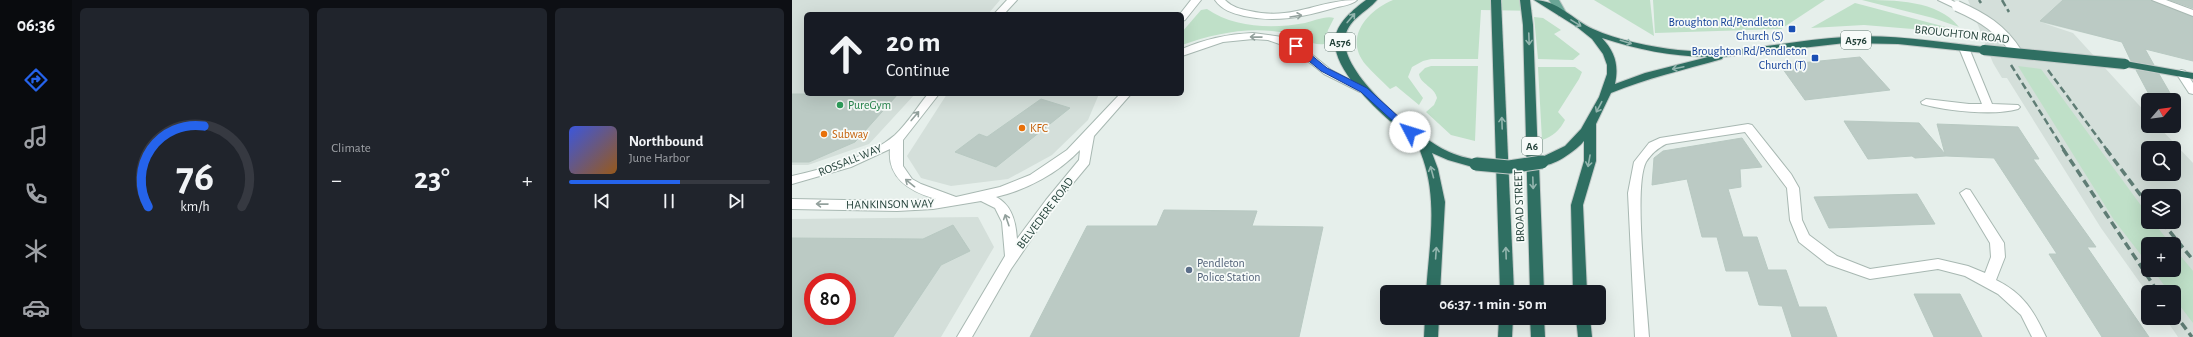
<!DOCTYPE html>
<html lang="en">
<head>
<meta charset="utf-8">
<style>
  body { margin:0; font-family:"Alegreya Sans",sans-serif; background:#20242c; color:#f1f3f6; height:100vh; display:flex; flex-direction:column; font-size:15px; white-space:nowrap }
  * { box-sizing:border-box; margin:0 }
  p { font-size:13px; color:#9ea1a6 }
  .icon { flex:none; width:22px; height:22px; fill:none; stroke:currentColor; stroke-width:2; stroke-linecap:round; stroke-linejoin:round }
  .map { position:relative; flex:1; overflow:hidden }
  .panel { display:flex; flex-direction:column; gap:8px; padding:8px; background:#0d0f14; width:720px }
  .panel>* { flex:none }
  .guide { position:absolute; left:12px; top:12px; width:380px; height:84px; border-radius:6px; box-shadow:0 4px 16px #0002; background:#171b24; color:#f1f3f6; overflow:hidden }
  .needle { width:26px; rotate:62deg }
  .buttons { position:absolute; left:1349px; top:93px; display:grid; gap:8px }
  .buttons a { display:grid; place-items:center; width:40px; height:40px; border-radius:6px; background:#171b24; box-shadow:0 4px 16px #0002; font-size:20px }
  .speed { position:absolute; left:12px; top:273px; display:flex; gap:8px; font-size:20px; font-weight:700; text-align:center }
  .speed>* { display:grid; place-content:center; width:52px; height:52px; border-radius:50%; background:#171b24; box-shadow:0 4px 16px #0002; line-height:1 }
  .speed .limit { border:6px solid #d22; background:#fff; color:#111 }
  .pin { position:absolute; display:grid; place-items:center; width:34px; height:34px; color:#fff; margin:-17px; border-radius:8px; box-shadow:0 2px 6px #0006 }
  .me { position:absolute; width:44px; margin:-22px; rotate:310deg; stroke-linejoin:round; filter:drop-shadow(0 0 3px #0008) }
  .turn { display:flex; align-items:center; gap:14px; height:84px; padding:0 16px; font-size:18px }
  .turn .icon { width:52px; height:52px; stroke-width:2.5 }
  .turn b { display:block; font-size:28px; line-height:34px }
  .big { font-size:30px; font-weight:700; line-height:1.1 }
  .panel .widget { flex:1; display:flex; flex-direction:column; justify-content:center; gap:6px; min-width:0; padding:0 14px; border-radius:6px; background:#20242c }
  .panel .dial { align-items:center; gap:0 }
  .dial svg { height:104px; overflow:visible; fill:none; stroke:#363941; stroke-width:7; stroke-linecap:round; text-anchor:middle }
  .dial text { fill:#f1f3f6; stroke:none }
  .song { display:flex; align-items:center; gap:12px }
  .cover { width:48px; height:48px; border-radius:6px; background:linear-gradient(135deg,hsl(230 70% 55%),hsl(30 70% 35%)) }
  .played { height:4px; border-radius:2px; background:linear-gradient(90deg,#2563eb 55%,#363941 55%) }
  .keys { display:flex; justify-content:space-around; direction:ltr }
  .heat { display:flex; justify-content:space-between; align-items:center; font-size:22px; direction:ltr }
  .panel .tiles { flex:1; display:grid; gap:8px; grid-template-columns:repeat(3,1fr) }
  .trip { position:absolute; left:588px; top:285px; width:226px; height:40px; border-radius:6px; background:#171b24; box-shadow:0 4px 16px #0002; font-weight:700; line-height:40px; text-align:center }
  main { display:flex; flex:1; min-height:0 }
  .tab-bar { display:flex; flex-direction:column; width:72px; justify-content:space-around; align-items:center; background:#090b0e; color:#9ea1a6 }
  .tab-bar .icon { width:28px; height:28px }
  .tab-bar .on { color:#2563eb }
  .tab-bar b { font-size:18px; color:#f1f3f6 }
  .map>svg:first-child { display:block }
  .built { fill:#d4dfda; fill-rule:evenodd }
  .green { fill:#bfe0c8 }
  .building { fill:#bbcac4; stroke:#b8c9c2; fill-rule:evenodd }
  .lines { fill:none; stroke-linecap:round; stroke-linejoin:round }
  .minor-casing { stroke:#a8b8b2; stroke-width:2 }
  .major-casing { stroke:#c2cac8; stroke-width:2 }
  .highway-casing { stroke:#c2cac8; stroke-width:2 }
  .minor { fill:#fff; fill-rule:evenodd }
  .major { fill:#6aa596; fill-rule:evenodd }
  .highway { fill:#2f6f62; fill-rule:evenodd }
  .rail-far1 { stroke:#5f7d75; stroke-width:2.5; stroke-dasharray:7 3.5; stroke-linecap:butt }
  .rail { stroke:#5f7d75; stroke-width:3.5; stroke-dasharray:8 4.5; stroke-linecap:butt }
  .minor-bridge-casing { stroke:#a8b8b2; stroke-width:12; stroke-linecap:butt }
  .highway-bridge-far1-casing { stroke:#c2cac8; stroke-width:12; stroke-linecap:butt }
  .highway-bridge-casing { stroke:#c2cac8; stroke-width:15; stroke-linecap:butt }
  .minor-bridge { stroke:#fff; stroke-width:10 }
  .highway-bridge-far1 { stroke:#2f6f62; stroke-width:10 }
  .highway-bridge { stroke:#2f6f62; stroke-width:13 }
  .oneway { stroke:#92a09c }
  .oneway2 { stroke:#93b5ae }
  .route { fill:#2563eb; stroke:#184099 }
  .transit-dot { fill:#1a4fb4; stroke:#f7fbf9; stroke-width:1.5 }
  .leisure-dot { fill:#2e9e5b; stroke:#f7fbf9; stroke-width:1.5 }
  .food-dot { fill:#e8710a; stroke:#f7fbf9; stroke-width:1.5 }
  .service-dot { fill:#5c6f8a; stroke:#f7fbf9; stroke-width:1.5 }
  .labels { text-anchor:middle; stroke-width:3.5; stroke-linejoin:round; paint-order:stroke }
  .shield { fill:#f7fbf9; stroke:#637a73; stroke-width:1 }
  .shield-label { font-size:11px; font-weight:bold; fill:#24423a }
  .transit-label { font-size:12px; fill:#164399; stroke:#f7fbf9; text-anchor:end }
  .street-label { font-size:12px; fill:#24423a; stroke:#f7fbf9 }
  .leisure-label { font-size:12px; fill:#27864d; stroke:#f7fbf9; text-anchor:start }
  .food-label { font-size:12px; fill:#c56008; stroke:#f7fbf9; text-anchor:start }
  .service-label { font-size:12px; fill:#4e5e75; stroke:#f7fbf9; text-anchor:start }
</style>
</head>
<body>
<main>
<nav class="tab-bar">
<b>06:36</b>
<svg class="icon on" aria-label="directions" viewBox="0 0 24 24"><path d="M12 3l9 9-9 9-9-9zM9 14v-3h6M13 9l2 2-2 2"/></svg>
<svg class="icon" aria-label="music" viewBox="0 0 24 24"><path d="M9 18V5l10-2v13"/><circle cx="6" cy="18" r="3"/><circle cx="16" cy="16" r="3"/></svg>
<svg class="icon" aria-label="phone" viewBox="0 0 24 24"><path d="M5 4h4l2 5-3 2q2 4 5 5l2-3 5 2v4C11 20 4 13 5 4z"/></svg>
<svg class="icon" aria-label="climate" viewBox="0 0 24 24"><path d="M12 3v18M4 7l16 10M4 17L20 7"/></svg>
<svg class="icon" aria-label="car" viewBox="0 0 24 24"><path d="M5 17H2v-5l4-1 3-4h7l3 4 3 1v5h-3M9 17h6M6 11h13"/><circle cx="7" cy="17" r="2"/><circle cx="17" cy="17" r="2"/></svg>
</nav>
<section class="panel">
<div class="tiles">
<div class="widget dial"><svg viewBox="0 0 100 80">
<path d="M14 69A42 42 0 1 1 86 69"/>
<path d="M14 69A42 42 0 0 1 57 7" stroke="#2563eb"/>
<text x="50" y="56" font-size="32" font-weight="700">76</text>
<text x="50" y="72" font-size="11">km/h</text>
</svg></div>
<div class="widget"><p>Climate</p>
<div class="heat"><a>−</a><b class="big">23°</b><a>+</a></div>
</div>
<div class="widget">
<div class="song"><i class="cover"></i><div><b>Northbound</b><p>June Harbor</p></div></div>
<div class="played"></div>
<div class="keys"><svg class="icon" aria-label="previous" viewBox="0 0 24 24"><path d="M18 5L8 12l10 7zM5 5v14"/></svg><svg class="icon" aria-label="pause" viewBox="0 0 24 24"><path d="M8 5v14M16 5v14"/></svg><svg class="icon" aria-label="next" viewBox="0 0 24 24"><path d="M6 5l10 7-10 7zM19 5v14"/></svg></div>
</div>
</div>
</section>
<div class="map">
<svg width="1401" height="337" viewBox="0 0 1401 337">
  <rect width="100%" height="100%" fill="#e6efeb"/>
  <!-- built -->
  <g class="built">
    <polygon points="0,0 208,0 196,14 14,14 14,94 123,94 77,144 16,165 0,165"/>
    <path d="M 1176,0 L 1401,0 L 1401,60 L 1251,23 L 1281,33 L 1356,115 L 1356,126 L 1366,126 L 1401,163 L 1401,337 L 1386,337 L 1373,318 L 1382,318 L 1382,292 L 1356,292 L 1356,294 L 1309,228 L 1215,78 L 1210,78 L 1201,63 ZM 1356,148 L 1382,148 L 1382,174 L 1356,174 ZM 1356,196 L 1382,196 L 1382,222 L 1356,222 ZM 1356,244 L 1382,244 L 1382,270 L 1356,270 Z"/>
    <polygon points="155,94 307,94 296,120 260,155 216,179 159,186 129,178 115,156"/>
    <path d="M 186,217 L 202,247 L 149,337 L 0,337 L 0,219 ZM 21,282 L 55,282 L 55,316 L 21,316 Z"/>
  </g>
  <!-- green -->
  <g class="green">
    <path d="M 601,0 L 728,0 L 741,11 L 689,10 L 686,59 L 639,59 L 631,61 L 620,67 L 616,77 L 631,98 L 627,105 L 604,86 L 598,89 C 590,81 581,73 574,65 C 551,38 575,11 601,0 Z"/>
    <polygon points="802,0 858,0 862,36"/>
    <polygon points="861,0 1033,0 989,29 863,33"/>
    <path d="M 1070,0 C 1102,0 1146,0 1167,27 L 1141,18 Z"/>
    <polygon points="1063,3 1165,30 1157,32 1072,25 1019,28"/>
    <path d="M 415,9 C 442,28 481,29 513,23 C 521,21 535,15 542,18 L 536,30 L 532,44 C 521,46 506,36 494,33 C 459,26 423,33 390,45 L 390,32 L 409,10 Z"/>
    <polygon points="742,17 751,18 769,30 762,34 788,54 781,60 746,59"/>
    <path d="M 639,66 L 686,66 L 683,141 L 659,135 L 634,112 L 642,105 L 645,98 C 643,87 628,84 627,74 L 633,68 Z"/>
    <polygon points="1226,66 1249,69 1356,215 1356,222 1361,222 1379,244 1356,244 1356,264 1322,220"/>
    <path d="M 746,67 L 783,67 L 790,72 L 787,79 L 766,112 L 773,120 C 768,130 760,137 750,140 Z"/>
    <polygon points="1382,248 1401,271 1401,323 1382,298 1382,292 1377,292 1361,270 1382,270"/>
  </g>
  <!-- building -->
  <g class="building">
    <polygon points="1271,0 1359,0 1401,17 1401,61 1353,49 1362,65 1339,61 1330,42 1248,21"/>
    <polygon points="1378,0 1401,0 1401,8"/>
    <polygon points="1068,57 1098,90 1013,100 988,65"/>
    <polygon points="1344,70 1367,74 1382,100 1360,100"/>
    <polygon points="0,94 106,94 63,142 17,162 0,162"/>
    <polygon points="249,99 278,108 204,167 163,152 187,134 195,137"/>
    <polygon points="1052,121 1127,123 1153,154 1145,124 1226,127 1247,159 1241,159 1304,247 1295,247 1357,337 1310,337 1257,254 1265,254 1202,158 1154,156 1123,158 1120,156 1076,159"/>
    <polygon points="950,138 970,167 948,169 949,187 936,189 951,237 965,237 976,270 994,270 1007,307 1034,307 1045,337 1000,337 990,306 967,305 956,271 934,271 925,237 910,237 895,179 860,185 862,158 871,151"/>
    <polygon points="1125,194 1143,224 1037,228 1022,197"/>
    <polygon points="372,210 465,211 460,226 531,227 507,337 238,337 295,226 365,226"/>
    <path d="M 161,225 L 178,251 L 149,265 L 101,337 L 0,337 L 0,238 L 131,239 ZM 21,282 L 55,282 L 55,316 L 21,316 Z"/>
    <polygon points="1122,294 1168,294 1190,337 1142,337"/>
  </g>
  <g class="lines">
    <defs>
      <g id="minor">
        <polygon points="215,0 225,0 212,14 202,14"/>
        <polygon points="399,0 409,0 393,20 390,21 390,14 388,14"/>
        <path d="M 423,0 L 433,0 C 440,7 448,9 458,11 C 502,21 525,0 565,0 C 560,5 549,6 542,8 C 511,17 484,23 452,16 C 440,13 430,10 423,0 Z"/>
        <polygon points="1146,0 1159,0 1170,6 1165,9"/>
        <polygon points="1360,0 1374,0 1401,10 1401,16"/>
        <path d="M 461,33 L 490,37 L 507,44 L 539,70 L 577,90 L 572,93 L 568,92 L 532,74 L 499,48 L 476,40 L 461,39 L 431,42 L 390,56 L 390,49 C 413,39 436,34 461,33 Z"/>
        <path d="M 1172,45 L 1177,48 L 1200,104 L 1226,105 L 1228,107 L 1226,109 C 1202,116 1155,111 1130,104 L 1129,102 L 1134,99 L 1177,104 L 1190,104 L 1167,48 Z"/>
        <polygon points="1389,70 1393,71 1401,83 1401,94 1397,93 1384,73"/>
        <path d="M 136,94 L 147,94 L 111,140 L 111,166 L 120,179 L 129,184 L 164,197 L 208,187 L 238,175 L 275,150 L 328,94 L 339,94 L 302,136 L 297,164 L 262,206 L 219,269 L 180,337 L 165,337 L 213,256 L 210,222 L 203,208 L 189,201 L 141,209 L 105,211 L 0,209 L 0,199 L 105,201 L 144,199 C 119,192 95,179 98,149 L 59,167 L 0,184 L 0,176 C 34,168 76,158 103,135 C 116,123 125,107 136,94 ZM 288,150 L 287,160 L 254,200 L 225,239 C 224,222 220,205 204,197 C 235,190 266,173 288,150 Z"/>
        <path d="M 956,124 L 960,125 L 999,174 L 1007,188 L 1010,220 L 1017,235 L 1045,256 L 1078,269 L 1146,259 L 1176,266 L 1193,273 L 1199,257 L 1198,243 L 1168,193 L 1174,189 L 1178,190 L 1212,243 L 1213,257 L 1204,280 C 1232,294 1241,310 1254,337 L 1240,337 L 1229,315 L 1206,294 L 1173,276 L 1146,269 L 1078,279 L 1035,264 L 1007,242 L 998,220 L 995,188 L 953,132 L 874,144 C 866,148 859,154 854,162 C 841,187 855,303 857,337 L 843,337 L 836,193 L 842,162 L 857,143 L 868,138 Z"/>
      </g>
      <polygon id="major" points="757,0 767,0 775,14 773,16 767,16"/>
      <g id="highway">
        <path d="M 574,0 L 585,0 C 574,13 554,20 553,40 C 551,76 624,135 653,150 C 664,156 676,158 688,161 L 690,164 L 684,168 L 656,160 L 640,153 L 646,169 L 653,202 L 648,292 L 634,292 C 637,247 646,203 631,159 C 629,154 627,146 624,142 C 618,134 606,128 598,121 C 579,104 541,68 543,40 C 544,23 562,9 574,0 Z"/>
        <polygon points="699,0 709,0 722,292 708,292"/>
        <path d="M 728,0 L 738,0 L 741,25 L 746,159 L 773,146 L 789,129 L 807,97 L 815,74 L 815,65 L 811,54 L 800,39 L 785,27 L 742,0 C 766,0 781,20 801,29 C 825,40 860,47 886,50 C 942,56 997,40 1053,37 C 1099,34 1146,42 1192,47 L 1197,50 L 1192,53 L 1106,44 L 1053,43 L 931,57 L 930,59 C 892,70 855,78 819,93 L 804,124 L 804,161 L 791,205 L 795,292 L 781,292 L 779,205 L 792,161 L 792,141 C 785,150 759,169 747,165 L 752,292 L 738,292 L 731,25 ZM 810,38 C 848,50 877,56 916,57 L 853,73 L 823,84 C 827,65 823,52 810,38 Z"/>
        <polygon points="1333,61 1401,73 1401,79 1329,66 1328,64"/>
        <polygon points="633,318 647,318 646,337 632,337"/>
        <polygon points="707,318 721,318 720,337 706,337"/>
        <polygon points="738,318 752,318 753,337 739,337"/>
        <polygon points="784,318 798,318 800,337 786,337"/>
      </g>
    </defs>
    <!-- minor casing -->
    <use href="#minor" class="minor-casing"/>
    <!-- major casing -->
    <use href="#major" class="major-casing"/>
    <!-- highway casing -->
    <use href="#highway" class="highway-casing"/>
    <!-- minor -->
    <use href="#minor" class="minor"/>
    <!-- major -->
    <use href="#major" class="major"/>
    <!-- highway -->
    <use href="#highway" class="highway"/>
    <!-- rail-far1 -->
    <g class="rail-far1">
      <polyline points="1187,0 1189,3"/>
      <polyline points="1210,0 1217,12"/>
      <polyline points="1219,65 1272,150"/>
      <polyline points="1256,70 1315,150"/>
    </g>
    <!-- rail -->
    <g class="rail">
      <polyline points="1271,149 1366,292"/>
      <polyline points="1314,149 1356,205"/>
      <polyline points="1370,222 1401,260"/>
      <polyline points="1382,313 1400,337"/>
    </g>
    <defs>
      <path id="minor-bridge" d="M 1165,6 C 1190,17 1210,29 1225,53"/>
      <polyline id="highway-bridge-far1" points="1192,50 1333,64"/>
      <polyline id="highway-bridge" points="684,164 717,167 750,162"/>
    </defs>
    <!-- minor-bridge casing -->
    <use href="#minor-bridge" class="minor-bridge-casing"/>
    <!-- highway-bridge-far1 casing -->
    <use href="#highway-bridge-far1" class="highway-bridge-far1-casing"/>
    <!-- highway-bridge casing -->
    <use href="#highway-bridge" class="highway-bridge-casing"/>
    <!-- minor-bridge -->
    <use href="#minor-bridge" class="minor-bridge"/>
    <!-- highway-bridge-far1 -->
    <use href="#highway-bridge-far1" class="highway-bridge-far1"/>
    <!-- highway-bridge -->
    <use href="#highway-bridge" class="highway-bridge"/>
  </g>
  <!-- one-way arrows -->
  <defs><path id="oneway-shaft" d="M-6 0H5M1.5-3L5.5 0L1.5 3" fill="none" stroke-width="1.6" stroke-linecap="round" stroke-linejoin="round"/></defs>
  <g class="oneway">
    <use href="#oneway-shaft" transform="translate(504 16) rotate(-9)"/>
    <use href="#oneway-shaft" transform="translate(464 37) rotate(-179)"/>
    <use href="#oneway-shaft" transform="translate(123 116) rotate(-50)"/>
    <use href="#oneway-shaft" transform="translate(118 183) rotate(-141)"/>
    <use href="#oneway-shaft" transform="translate(30 204) rotate(-179)"/>
    <use href="#oneway-shaft" transform="translate(215 220) rotate(-109)"/>
  </g>
  <g class="oneway2">
    <use href="#oneway-shaft" transform="translate(559 18) rotate(-50)"/>
    <use href="#oneway-shaft" transform="translate(784 23) rotate(32)"/>
    <use href="#oneway-shaft" transform="translate(737 39) rotate(88)"/>
    <use href="#oneway-shaft" transform="translate(834 42) rotate(17)"/>
    <use href="#oneway-shaft" transform="translate(886 68) rotate(168)"/>
    <use href="#oneway-shaft" transform="translate(807 107) rotate(118)"/>
    <use href="#oneway-shaft" transform="translate(710 123) rotate(-92)"/>
    <use href="#oneway-shaft" transform="translate(797 161) rotate(100)"/>
    <use href="#oneway-shaft" transform="translate(640 172) rotate(-105)"/>
    <use href="#oneway-shaft" transform="translate(741 183) rotate(88)"/>
    <use href="#oneway-shaft" transform="translate(644 253) rotate(-86)"/>
    <use href="#oneway-shaft" transform="translate(714 253) rotate(-92)"/>
  </g>
  <!-- route -->
  <polygon class="route" points="501,44 506,44 535,68 575,88 621,130 621,134 615,134 569,92 529,71 501,48"/>
  <!-- markers -->
  <g class="transit-dot">
    <rect x="996" y="25" width="8" height="8" rx="2"/>
    <rect x="1019" y="54" width="8" height="8" rx="2"/>
  </g>
  <circle class="leisure-dot" cx="48" cy="105" r="4"/>
  <g class="food-dot">
    <circle cx="230" cy="128" r="4"/>
    <circle cx="32" cy="134" r="4"/>
  </g>
  <circle class="service-dot" cx="397" cy="270" r="4"/>
  <g class="labels">
    <!-- shield labels -->
    <g class="shield">
      <rect x="1049" y="31" width="30" height="18" rx="3"/>
      <rect x="533" y="33" width="30" height="18" rx="3"/>
      <rect x="730" y="137" width="20" height="18" rx="3"/>
    </g>
    <g class="shield-label">
      <text x="1064" y="44">A576</text>
      <text x="548" y="46">A576</text>
      <text x="740" y="150">A6</text>
    </g>
    <!-- transit labels -->
    <g class="transit-label">
      <text x="992" y="26">Broughton Rd/Pendleton<tspan x="992" dy="14">Church (S)</tspan></text>
      <text x="1015" y="55">Broughton Rd/Pendleton<tspan x="1015" dy="14">Church (T)</tspan></text>
    </g>
    <!-- street labels -->
    <g class="street-label">
      <text transform="translate(1170 34) rotate(6)" y="4">BROUGHTON ROAD</text>
      <text transform="translate(58 160) rotate(-22)" y="4">ROSSALL WAY</text>
      <text transform="translate(98 204) rotate(-1)" y="4">HANKINSON WAY</text>
      <text transform="translate(727 206) rotate(-92)" y="4">BROAD STREET</text>
      <text transform="translate(253 213) rotate(-53)" y="4">BELVEDERE ROAD</text>
    </g>
    <!-- leisure labels -->
    <g class="leisure-label">
      <text x="56" y="109">PureGym</text>
    </g>
    <!-- food labels -->
    <g class="food-label">
      <text x="238" y="132">KFC</text>
      <text x="40" y="138">Subway</text>
    </g>
    <!-- service labels -->
    <g class="service-label">
      <text x="405" y="267">Pendleton<tspan x="405" dy="14">Police Station</tspan></text>
    </g>
  </g>
</svg>
<div class="buttons">
<a><svg class="needle" viewBox="-14 -14 28 28"><path d="M0-13l5 13h-10z" fill="#e53935"/><path d="M0 13l5-13h-10z" fill="#9ea1a6"/></svg></a>
<a><svg class="icon" aria-label="search" viewBox="0 0 24 24"><circle cx="10" cy="10" r="6"/><path d="M15 15l6 6"/></svg></a>
<a><svg class="icon" aria-label="layers" viewBox="0 0 24 24"><path d="M12 4l9 5-9 5-9-5zM3 14l9 5 9-5"/></svg></a>
<a>+</a>
<a>−</a>
</div>
<div class="speed"><div class="limit">80</div></div>
<div class="pin" style="left:504px;top:46px;background:#d93025"><svg class="icon" aria-label="arrive" viewBox="0 0 24 24"><path d="M6 21V4h12l-3 4 3 4H6"/></svg></div>
<svg class="me" style="left:618px;top:132px" viewBox="-20 -20 40 40"><circle r="19" fill="#fff"/><path d="M0-13L10 11 0 6-10 11z" fill="#2563eb"/></svg>
<div class="trip">06:37 · 1 min · 50 m</div>
<div class="guide">
<div class="turn"><svg class="icon" aria-label="ahead" viewBox="0 0 24 24"><path d="M12 20V5M6 11l6-6 6 6"/></svg><div><b>20 m</b>Continue</div></div>
</div>
</div>
</main>
</body>
</html>
